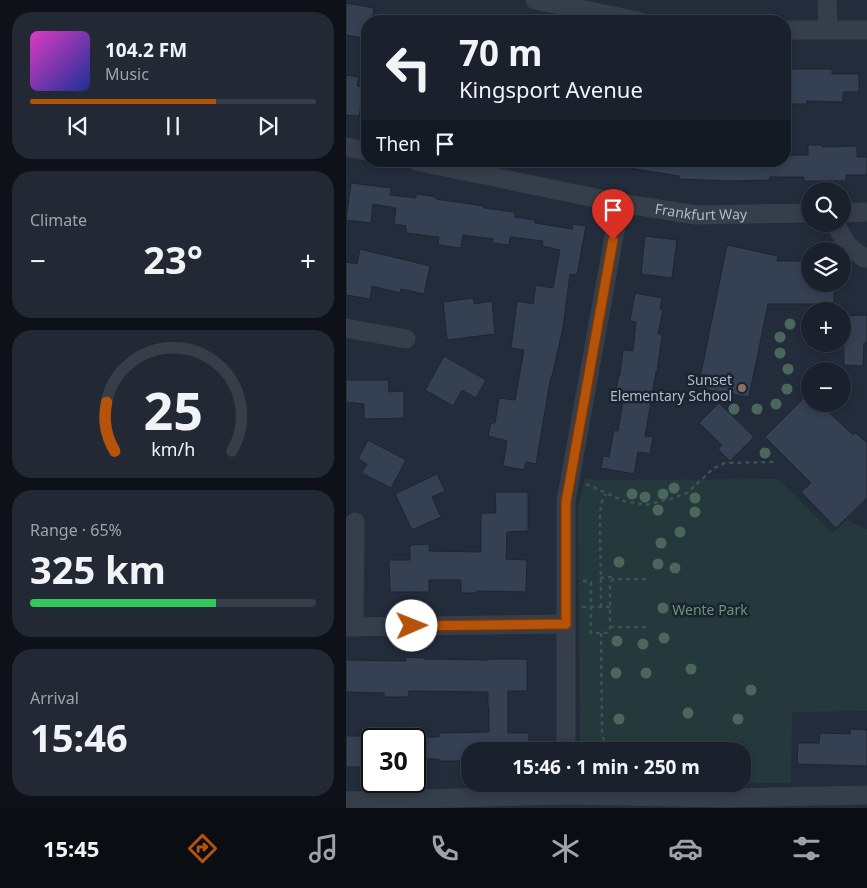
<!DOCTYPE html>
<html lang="en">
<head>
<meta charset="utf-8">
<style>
  body { margin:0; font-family:"Noto Sans",sans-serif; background:#232934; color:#f1f3f6; height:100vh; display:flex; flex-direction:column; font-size:19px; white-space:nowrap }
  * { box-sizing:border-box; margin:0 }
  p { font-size:16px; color:#9fa3a9 }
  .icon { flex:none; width:28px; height:28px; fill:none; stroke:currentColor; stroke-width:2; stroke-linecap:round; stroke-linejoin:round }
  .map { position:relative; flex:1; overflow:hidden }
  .panel { display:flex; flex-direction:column; gap:12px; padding:12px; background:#0e1218; width:346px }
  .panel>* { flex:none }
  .banner { position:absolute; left:15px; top:15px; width:430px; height:152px; border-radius:20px; box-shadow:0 2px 8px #0003,0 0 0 1px #383e48; background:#1a212c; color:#f1f3f6; overflow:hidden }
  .controls { position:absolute; left:455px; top:182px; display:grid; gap:10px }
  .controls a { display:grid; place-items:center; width:50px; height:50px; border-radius:50%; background:#1a212c; box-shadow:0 2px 8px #0003,0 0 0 1px #383e48; font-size:25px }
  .speed { position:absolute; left:15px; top:728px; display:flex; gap:10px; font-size:25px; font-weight:700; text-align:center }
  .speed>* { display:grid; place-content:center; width:65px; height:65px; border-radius:50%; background:#1a212c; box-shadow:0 2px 8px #0003,0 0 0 1px #383e48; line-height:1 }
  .speed .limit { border:2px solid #111; border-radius:8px; background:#fff; color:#111 }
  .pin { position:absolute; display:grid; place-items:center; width:42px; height:42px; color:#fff; margin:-51px -21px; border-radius:50% 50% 50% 0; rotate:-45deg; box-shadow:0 0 5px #0007 }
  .pin .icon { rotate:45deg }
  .me { position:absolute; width:55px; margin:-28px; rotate:89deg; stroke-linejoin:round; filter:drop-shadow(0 0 4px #0008) }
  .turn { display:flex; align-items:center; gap:18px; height:105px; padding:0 15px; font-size:22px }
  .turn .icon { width:65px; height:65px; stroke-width:2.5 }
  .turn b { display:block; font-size:35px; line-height:42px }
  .then { display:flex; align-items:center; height:48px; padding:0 15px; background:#0003; gap:10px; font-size:19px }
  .big { font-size:38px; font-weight:700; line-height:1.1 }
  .panel .tile { flex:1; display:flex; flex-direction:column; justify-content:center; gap:8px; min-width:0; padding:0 18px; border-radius:20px; background:#232934 }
  .panel .dial { align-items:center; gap:0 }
  .dial svg { height:130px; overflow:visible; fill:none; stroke:#383e48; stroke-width:7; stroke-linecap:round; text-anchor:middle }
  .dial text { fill:#f1f3f6; stroke:none }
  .song { display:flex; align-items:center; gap:15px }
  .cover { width:60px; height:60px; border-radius:8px; background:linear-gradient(135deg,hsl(310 70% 55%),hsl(230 70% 35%)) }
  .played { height:5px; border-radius:2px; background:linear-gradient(90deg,#b45309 65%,#383e48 65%) }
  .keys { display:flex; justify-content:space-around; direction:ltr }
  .heat { display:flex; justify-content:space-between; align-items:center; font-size:28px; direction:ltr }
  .charge { height:8px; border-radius:4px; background:linear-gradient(90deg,#34c759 65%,#383e48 0) }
  .trip { position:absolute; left:115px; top:742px; width:290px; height:50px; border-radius:20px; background:#1a212c; box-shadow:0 2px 8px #0003,0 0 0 1px #383e48; font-weight:700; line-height:50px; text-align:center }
  .dock { display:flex; height:80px; justify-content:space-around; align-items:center; background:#0a0d12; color:#9fa3a9 }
  .dock .icon { width:35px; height:35px }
  .dock .selected { color:#b45309 }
  .dock b { font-size:22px; color:#f1f3f6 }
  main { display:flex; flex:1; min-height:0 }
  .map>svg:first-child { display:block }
  .green { fill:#25383c }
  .building { fill:#354052; stroke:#1e2532 }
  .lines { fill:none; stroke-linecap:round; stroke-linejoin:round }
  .path { stroke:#3d5254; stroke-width:2.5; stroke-dasharray:4 4; stroke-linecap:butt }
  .minor { stroke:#363e4b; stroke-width:19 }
  .tree { fill:#4a675b }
  .route-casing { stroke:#753606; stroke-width:12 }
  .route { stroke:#b45309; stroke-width:9 }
  .education-dot { fill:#8d6e63; stroke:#1c2330; stroke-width:2 }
  .labels { text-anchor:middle; stroke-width:5; stroke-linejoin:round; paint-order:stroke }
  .street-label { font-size:14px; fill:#b2b9c7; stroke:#1c2330 }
  .poi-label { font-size:14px; fill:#b2b9c7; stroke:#1c2330; text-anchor:end }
  .park-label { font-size:14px; fill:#699775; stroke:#1c2330 }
</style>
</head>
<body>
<main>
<section class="panel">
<div class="tile">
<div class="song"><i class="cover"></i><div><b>104.2 FM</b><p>Music</p></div></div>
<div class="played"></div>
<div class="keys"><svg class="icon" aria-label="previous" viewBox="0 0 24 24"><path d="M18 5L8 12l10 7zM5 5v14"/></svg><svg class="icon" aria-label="pause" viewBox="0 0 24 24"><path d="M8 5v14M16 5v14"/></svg><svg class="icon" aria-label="next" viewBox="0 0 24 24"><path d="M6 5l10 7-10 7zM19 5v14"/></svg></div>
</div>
<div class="tile"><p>Climate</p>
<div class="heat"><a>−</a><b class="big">23°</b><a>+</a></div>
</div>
<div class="tile dial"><svg viewBox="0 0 100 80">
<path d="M14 69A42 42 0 1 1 86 69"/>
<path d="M14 69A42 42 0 0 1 9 39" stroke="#b45309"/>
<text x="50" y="56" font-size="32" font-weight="700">25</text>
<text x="50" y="72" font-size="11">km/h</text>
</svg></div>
<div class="tile"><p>Range · 65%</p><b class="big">325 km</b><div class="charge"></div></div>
<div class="tile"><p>Arrival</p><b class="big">15:46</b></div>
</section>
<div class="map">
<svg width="521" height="808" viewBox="0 0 521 808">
  <rect width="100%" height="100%" fill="#232c3b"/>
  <!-- green -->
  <polygon class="green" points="239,478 250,480 432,479 487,533 501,519 504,522 521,529 521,711 446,712 445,783 396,783 396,751 234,751 232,507"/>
  <!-- building -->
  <g class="building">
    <polygon points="0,3 28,8 26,21 21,21 21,30 17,29 16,38 0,35"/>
    <polygon points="442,69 486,69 486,74 513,74 513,92 497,92 497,102 461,101 461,104 439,104 439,76 443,75"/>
    <polygon points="0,75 13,77 11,86 19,88 13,116 0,115"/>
    <polygon points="462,145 476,145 476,147 511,146 511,157 521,157 521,175 500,175 500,181 458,181 458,177 424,177 424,180 384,181 333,179 333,176 283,168 284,161 439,161 439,155 462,155"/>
    <polygon points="5,183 45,188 44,195 70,198 70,194 90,197 90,199 138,206 138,208 169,212 169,217 189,220 189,223 226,229 227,224 240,226 231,275 224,274 217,328 206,376 205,376 190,464 180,462 178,470 157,466 161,441 142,436 145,423 149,423 153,398 169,400 178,350 165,348 171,301 187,304 190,285 207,288 214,250 196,246 197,241 164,237 163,245 146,243 147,239 117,235 115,248 92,245 93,237 60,233 60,226 48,224 50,208 27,204 25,223 0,220"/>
    <polygon points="299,236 331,240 326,278 295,274"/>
    <polygon points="381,245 432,256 431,261 464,261 464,284 488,284 488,304 422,304 403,397 352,388"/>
    <polygon points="14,249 84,266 78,294 55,289 54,293 26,286 24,299 0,295 0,262 11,264"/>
    <polygon points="289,293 316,298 314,309 317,310 312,334 316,335 311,372 310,372 299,436 307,437 304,454 292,452 288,474 255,468 257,456 263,457 268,430 272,431 278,396 269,394 273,375 274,375 277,350 287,351 290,322 284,321"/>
    <polygon points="128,298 128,304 146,301 149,334 101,340 97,302"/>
    <polygon points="521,315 521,343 518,343 517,366 498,365 497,316"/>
    <polygon points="98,356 140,380 130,398 116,390 107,406 79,390"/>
    <polygon points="0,380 42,380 43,392 58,391 58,418 18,419 18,404 0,402"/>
    <polygon points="464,392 464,404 474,404 507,435 509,432 521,443 521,498 490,528 455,492 465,483 419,437"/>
    <polygon points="373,403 408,437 384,461 372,449 376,445 353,423"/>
    <polygon points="22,440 60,460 45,488 16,473 21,464 12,459"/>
    <polygon points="91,474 99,491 86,497 95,517 66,530 49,494"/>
    <polygon points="149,492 182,492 182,531 161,532 160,559 181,560 180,592 131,591 131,593 115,593 115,580 83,580 83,592 44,592 43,560 64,560 64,545 83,544 83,551 135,552 135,513 150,513"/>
    <polygon points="60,657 78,658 78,659 142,660 142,659 181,659 181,691 162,691 162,733 183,733 183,751 124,751 124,761 93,761 93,759 69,759 69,737 93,737 93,733 143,732 143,707 142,707 142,692 63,691 62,697 38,697 38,693 0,692 0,660 60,661"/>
    <polygon points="504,729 521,730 521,766 451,764 452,743 473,743 474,733 504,734"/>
    <rect x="0" y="736" width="20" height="31"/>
  </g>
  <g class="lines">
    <!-- path -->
    <g class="path">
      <polyline points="240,484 278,501 300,505 324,499 341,493 368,468 379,463 428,462"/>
      <polyline points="254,578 266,577 269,579"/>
      <polyline points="237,581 245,582 245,633 260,633 264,631 264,584 266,580 269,579 302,579"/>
      <polyline points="236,607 264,607"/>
      <polyline points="255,607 254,515 255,503 260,494"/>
      <polyline points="264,627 301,627"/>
      <polyline points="255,633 256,732 258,741 264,751"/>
    </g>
    <!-- minor -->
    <g class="minor">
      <polyline points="189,0 292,21"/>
      <polyline points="481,0 482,29"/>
      <polyline points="439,30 521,30"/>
      <polyline points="0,147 21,151"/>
      <path id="s1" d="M 70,161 L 274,203 L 350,215 L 464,213"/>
      <polyline points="496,213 521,212"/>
      <polyline points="489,224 502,246 518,258 521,258"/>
      <polyline points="0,328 60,339"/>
      <polyline points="0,627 220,624"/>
      <polyline points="8,627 9,522"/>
      <polyline points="220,751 220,501 274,203"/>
      <polyline points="0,801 220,795 378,798 521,795"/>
    </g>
  </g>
  <!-- trees -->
  <g class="tree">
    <circle cx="444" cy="324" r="5.5"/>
    <circle cx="434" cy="337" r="5.5"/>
    <circle cx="434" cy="353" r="5.5"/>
    <circle cx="442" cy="369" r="5.5"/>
    <circle cx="441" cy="389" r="5.5"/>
    <circle cx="430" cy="404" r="5.5"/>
    <circle cx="388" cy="409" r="5.5"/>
    <circle cx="411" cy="409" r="5.5"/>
    <circle cx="419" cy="453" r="5.5"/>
    <circle cx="328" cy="488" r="5.5"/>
    <circle cx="286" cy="494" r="5.5"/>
    <circle cx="317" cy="494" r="5.5"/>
    <circle cx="299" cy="497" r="5.5"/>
    <circle cx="349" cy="498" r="5.5"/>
    <circle cx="312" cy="510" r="5.5"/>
    <circle cx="349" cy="512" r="5.5"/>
    <circle cx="334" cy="532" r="5.5"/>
    <circle cx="315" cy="543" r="5.5"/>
    <circle cx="273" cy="562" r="5.5"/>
    <circle cx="312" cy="564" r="5.5"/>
    <circle cx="329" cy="568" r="5.5"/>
    <circle cx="317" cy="608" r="5.5"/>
    <circle cx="318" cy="638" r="5.5"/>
    <circle cx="271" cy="641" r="5.5"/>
    <circle cx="297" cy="644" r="5.5"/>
    <circle cx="345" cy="669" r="5.5"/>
    <circle cx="270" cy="673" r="5.5"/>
    <circle cx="300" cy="673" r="5.5"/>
    <circle cx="405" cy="690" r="5.5"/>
    <circle cx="342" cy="713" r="5.5"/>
    <circle cx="273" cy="719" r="5.5"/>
    <circle cx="392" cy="719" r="5.5"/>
  </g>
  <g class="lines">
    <defs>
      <polyline id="route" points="66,626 220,624 220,502 267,240"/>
    </defs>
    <!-- route casing -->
    <use href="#route" class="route-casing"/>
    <!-- route -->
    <use href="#route" class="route"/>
  </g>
  <!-- markers -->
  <circle class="education-dot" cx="396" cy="388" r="5"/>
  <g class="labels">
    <!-- street labels -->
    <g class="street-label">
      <text dy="5" stroke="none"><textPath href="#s1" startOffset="290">Frankfurt Way</textPath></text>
    </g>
    <!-- poi labels -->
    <g class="poi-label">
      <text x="386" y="385">Sunset<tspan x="386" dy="16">Elementary School</tspan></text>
    </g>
    <!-- park labels -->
    <g class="park-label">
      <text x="364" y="615">Wente Park</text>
    </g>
  </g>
</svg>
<div class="controls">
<a><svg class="icon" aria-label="search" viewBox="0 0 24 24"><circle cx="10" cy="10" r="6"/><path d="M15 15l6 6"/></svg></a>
<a><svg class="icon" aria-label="layers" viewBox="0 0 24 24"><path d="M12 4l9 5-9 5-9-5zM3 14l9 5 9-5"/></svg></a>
<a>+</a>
<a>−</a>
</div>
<div class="speed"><div class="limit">30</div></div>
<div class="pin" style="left:267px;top:240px;background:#d93025"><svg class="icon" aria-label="arrive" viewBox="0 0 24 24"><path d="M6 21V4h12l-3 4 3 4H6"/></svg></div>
<svg class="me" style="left:66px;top:626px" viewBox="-20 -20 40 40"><circle r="19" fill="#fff"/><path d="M0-13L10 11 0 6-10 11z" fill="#b45309"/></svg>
<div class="trip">15:46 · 1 min · 250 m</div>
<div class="banner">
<div class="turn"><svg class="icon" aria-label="left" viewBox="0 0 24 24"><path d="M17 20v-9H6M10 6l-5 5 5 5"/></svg><div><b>70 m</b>Kingsport Avenue</div></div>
<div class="then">Then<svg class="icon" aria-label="arrive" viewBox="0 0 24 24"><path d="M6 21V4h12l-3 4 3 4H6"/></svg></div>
</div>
</div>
</main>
<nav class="dock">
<b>15:45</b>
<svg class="icon selected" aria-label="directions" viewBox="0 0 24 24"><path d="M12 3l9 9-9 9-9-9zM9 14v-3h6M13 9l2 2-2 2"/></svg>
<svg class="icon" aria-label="music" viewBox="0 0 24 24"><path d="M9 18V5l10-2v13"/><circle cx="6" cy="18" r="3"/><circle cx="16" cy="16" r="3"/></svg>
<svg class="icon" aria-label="phone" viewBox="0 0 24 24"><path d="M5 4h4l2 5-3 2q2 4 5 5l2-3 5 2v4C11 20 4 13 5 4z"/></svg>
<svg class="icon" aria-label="climate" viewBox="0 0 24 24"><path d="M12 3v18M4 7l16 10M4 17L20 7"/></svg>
<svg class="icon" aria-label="car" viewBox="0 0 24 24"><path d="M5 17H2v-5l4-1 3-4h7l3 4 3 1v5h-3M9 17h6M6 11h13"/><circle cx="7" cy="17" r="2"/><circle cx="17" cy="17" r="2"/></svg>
<svg class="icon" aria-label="filters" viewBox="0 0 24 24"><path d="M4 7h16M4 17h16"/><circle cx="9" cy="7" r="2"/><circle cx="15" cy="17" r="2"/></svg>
</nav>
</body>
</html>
